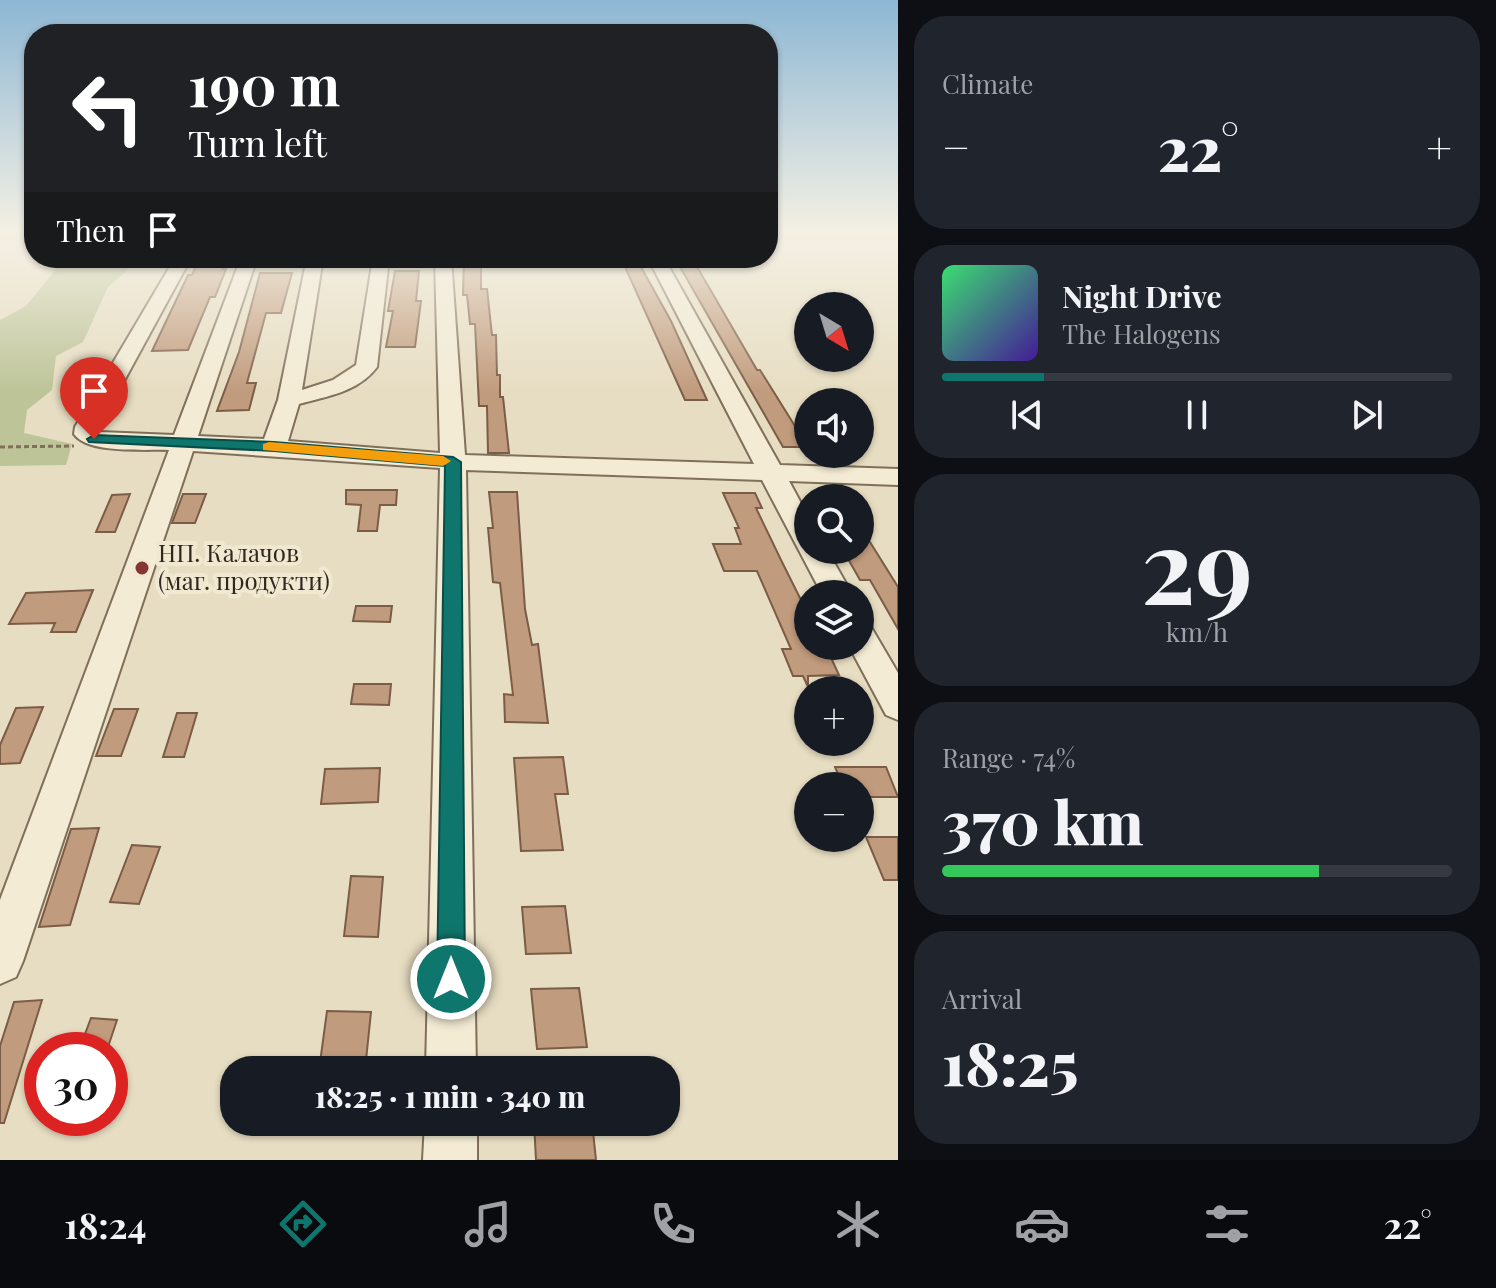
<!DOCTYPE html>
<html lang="en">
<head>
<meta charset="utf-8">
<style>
  body { margin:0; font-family:"Playfair Display",serif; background:#20242c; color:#f1f3f6; height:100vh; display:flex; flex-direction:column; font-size:30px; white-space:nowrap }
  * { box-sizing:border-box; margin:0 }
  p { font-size:26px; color:#9ea1a6 }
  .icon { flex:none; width:44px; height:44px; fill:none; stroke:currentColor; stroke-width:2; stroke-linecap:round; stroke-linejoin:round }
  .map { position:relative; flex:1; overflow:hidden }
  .side { display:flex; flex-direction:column; gap:16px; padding:16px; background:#0d0f14; width:598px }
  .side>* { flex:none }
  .top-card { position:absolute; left:24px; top:24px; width:754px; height:244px; border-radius:32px; box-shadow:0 2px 6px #0004; background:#202124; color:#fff; overflow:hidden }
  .needle { width:52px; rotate:142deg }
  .fabs { position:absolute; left:794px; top:292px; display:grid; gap:16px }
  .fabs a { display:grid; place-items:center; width:80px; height:80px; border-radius:50%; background:#171b24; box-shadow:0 2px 6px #0004; font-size:40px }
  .speed { position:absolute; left:24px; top:1032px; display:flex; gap:16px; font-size:40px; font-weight:700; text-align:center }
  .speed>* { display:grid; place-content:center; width:104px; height:104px; border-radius:50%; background:#171b24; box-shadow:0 2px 6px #0004; line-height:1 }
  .speed .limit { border:12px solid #d22; background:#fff; color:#111 }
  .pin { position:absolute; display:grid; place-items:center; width:68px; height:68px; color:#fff; margin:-82px -34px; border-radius:50% 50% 50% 0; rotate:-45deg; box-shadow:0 0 8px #0007 }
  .pin .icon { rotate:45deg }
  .me { position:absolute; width:88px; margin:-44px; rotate:0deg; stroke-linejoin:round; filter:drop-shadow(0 0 6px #0008) }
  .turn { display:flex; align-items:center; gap:28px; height:168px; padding:0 32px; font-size:36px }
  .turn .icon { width:104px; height:104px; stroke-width:2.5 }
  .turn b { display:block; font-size:56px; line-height:68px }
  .then { display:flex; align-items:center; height:76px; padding:0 32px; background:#0003; gap:16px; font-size:30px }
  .big { font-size:60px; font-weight:800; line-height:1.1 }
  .side .widget { flex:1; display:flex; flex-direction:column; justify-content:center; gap:12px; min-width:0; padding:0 28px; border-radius:32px; background:#20242c }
  .side .dial { align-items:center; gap:0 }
  .dial b { font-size:104px; line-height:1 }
  .song { display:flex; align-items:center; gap:24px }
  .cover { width:96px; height:96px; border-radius:12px; background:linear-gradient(135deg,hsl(140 70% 55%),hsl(260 70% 35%)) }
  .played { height:8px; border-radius:4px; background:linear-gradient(90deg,#0f766e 20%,#363941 20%) }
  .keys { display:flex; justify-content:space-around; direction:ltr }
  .heat { display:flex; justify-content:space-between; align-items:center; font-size:44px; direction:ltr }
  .charge { height:12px; border-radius:6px; background:linear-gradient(90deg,#34c759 74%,#363941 0) }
  .trip { position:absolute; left:220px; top:1056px; width:460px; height:80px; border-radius:32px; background:#171b24; box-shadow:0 2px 6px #0004; font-weight:800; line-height:80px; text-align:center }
  .tab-bar { display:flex; height:128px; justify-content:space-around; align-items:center; background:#090b0e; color:#9ea1a6 }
  .tab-bar .icon { width:56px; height:56px }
  .tab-bar .active { color:#0f766e }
  .tab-bar b { font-size:36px; color:#f1f3f6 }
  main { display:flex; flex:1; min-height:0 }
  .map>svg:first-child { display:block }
  .green { fill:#bdc498 }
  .building { fill:#c19b7d; stroke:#7b5c45; stroke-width:2 }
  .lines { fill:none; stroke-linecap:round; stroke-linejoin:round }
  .minor-casing { stroke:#7f6f5b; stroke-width:4 }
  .path { stroke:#7f6f5b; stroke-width:3; stroke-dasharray:5 3; stroke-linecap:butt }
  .minor { fill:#f3ebd4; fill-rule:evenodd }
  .route { fill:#0f766e; stroke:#0a4d48; stroke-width:2 }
  .slow { fill:#f59e0b }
  .poi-dot { fill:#863533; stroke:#f0e8d0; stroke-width:3 }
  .labels { text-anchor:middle; stroke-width:8; stroke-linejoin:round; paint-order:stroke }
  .poi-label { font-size:24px; fill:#30271e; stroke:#f0e8d0; text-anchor:start }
</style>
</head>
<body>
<main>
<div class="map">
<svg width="898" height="1160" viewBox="0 0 898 1160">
  <rect width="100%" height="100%" fill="#e7ddc2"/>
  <!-- green -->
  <polygon class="green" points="65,258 131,258 128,270 108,287 83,342 56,356 52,390 27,410 24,433 72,444 66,465 0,466 0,320 26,306"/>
  <!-- building -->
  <g class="building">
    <polygon points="621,258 636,258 671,321 707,400 685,400"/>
    <polygon points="675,258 691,258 696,265 757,370 760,370 808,447 783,447"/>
    <polygon points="464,259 481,259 481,289 487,289 492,335 496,335 497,375 500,375 500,397 503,397 509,453 488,453 487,406 479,406 475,324 470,324 467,295 463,295"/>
    <polygon points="197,264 224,264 222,269 226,269 215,297 210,297 188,350 152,351 188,275 192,275"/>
    <polygon points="395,271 419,271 416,301 421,301 415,347 386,347 393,311 388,311"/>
    <polygon points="260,273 292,273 281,313 266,313 247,383 256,383 249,410 217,411 239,352"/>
    <polygon points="346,490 397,490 396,505 380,505 377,531 358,531 361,505 346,504"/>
    <polygon points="489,492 517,492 525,609 532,645 538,644 548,723 505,722 504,694 513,695 500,583 493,582 488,528 493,528"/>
    <polygon points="723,493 755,493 762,508 756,508 782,562 804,606 808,606 808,649 827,649 839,675 808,676 808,687 803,676 793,676 782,649 791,649 757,571 724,571 713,544 741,544 735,528 739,528"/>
    <polygon points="130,494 115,532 96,532 112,495"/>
    <polygon points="183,494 206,494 195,523 172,523"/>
    <polygon points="860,526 898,587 898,629 870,580 860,580 843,550 860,550"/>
    <polygon points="93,590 76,632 51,632 55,623 9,624 26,593"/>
    <polygon points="356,606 392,606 390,622 353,621"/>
    <polygon points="354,684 391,684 389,705 351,704"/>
    <polygon points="43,707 20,763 0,764 0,745 16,708"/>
    <polygon points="114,709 138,709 121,756 96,756"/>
    <polygon points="177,713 197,713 184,757 163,757"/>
    <polygon points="563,757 568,794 555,794 563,850 521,851 514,758"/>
    <polygon points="835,767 886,767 898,797 860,797 860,786 843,786"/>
    <polygon points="380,768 378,802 321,804 325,769"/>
    <polygon points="99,828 70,925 39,927 71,829"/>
    <polygon points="866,837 898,837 898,880 884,880"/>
    <polygon points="132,845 160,847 139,904 110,902"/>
    <polygon points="351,876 383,877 378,937 344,936"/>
    <polygon points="565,906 571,953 526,954 522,907"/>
    <polygon points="579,988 587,1047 537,1049 531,989"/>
    <polygon points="42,1000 4,1123 0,1123 0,1046 14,1002"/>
    <polygon points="327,1011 371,1012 365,1070 319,1070"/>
    <polygon points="91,1018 117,1020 107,1050 79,1050"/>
    <polygon points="534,1122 592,1122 596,1160 536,1160"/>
  </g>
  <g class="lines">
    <defs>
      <g id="minor">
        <path d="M 175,258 L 191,258 L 99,427 L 100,432 L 174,435 L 241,258 L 257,258 L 198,436 L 264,439 L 278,400 L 307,258 L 323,258 L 302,390 L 333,380 L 356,365 L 373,258 L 389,258 L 377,367 C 358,392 328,396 299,404 L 288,441 L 440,453 L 435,258 L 451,258 L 465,455 L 754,464 L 648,258 L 664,258 L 780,465 L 898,469 L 898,485 L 789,481 L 808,516 L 808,550 L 827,550 L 852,594 L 822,594 L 762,480 L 466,470 L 476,1070 L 426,1070 L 440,468 L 193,451 L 23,961 L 16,977 L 0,984 L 0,900 L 169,450 C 145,449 88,454 74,434 L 75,427 Z"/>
        <polygon points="860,624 871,627 898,673 898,720 886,715 849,646 860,646"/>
        <polygon points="425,1122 477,1122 477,1160 423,1160"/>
      </g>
    </defs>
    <!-- minor casing -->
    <use href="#minor" class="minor-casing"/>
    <!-- path -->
    <polyline class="path" points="0,447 74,446"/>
    <!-- minor -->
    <use href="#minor" class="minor"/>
  </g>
  <!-- sky -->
  <linearGradient id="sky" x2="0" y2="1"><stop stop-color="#8db7d4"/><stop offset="0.59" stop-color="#f4f0e4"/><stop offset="1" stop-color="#f4f0e4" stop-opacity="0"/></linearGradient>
  <rect width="898" height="392" fill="url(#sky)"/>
  <!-- route -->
  <polygon class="route" points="94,435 274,442 453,457 461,462 465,979 461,989 451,993 441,989 437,979 445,466 274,451 89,442 87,439"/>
  <!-- slow -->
  <polygon class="slow" points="269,442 443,456 451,461 443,466 263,450 263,444"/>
  <!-- markers -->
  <circle class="poi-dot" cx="142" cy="568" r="8"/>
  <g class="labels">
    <!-- poi labels -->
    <g class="poi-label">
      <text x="158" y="562">НП. Калачов<tspan x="158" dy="28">(маг. продукти)</tspan></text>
    </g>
  </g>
</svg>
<div class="fabs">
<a><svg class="needle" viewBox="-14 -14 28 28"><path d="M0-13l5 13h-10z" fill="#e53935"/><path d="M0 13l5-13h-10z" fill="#9ea1a6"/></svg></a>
<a><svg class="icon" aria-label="sound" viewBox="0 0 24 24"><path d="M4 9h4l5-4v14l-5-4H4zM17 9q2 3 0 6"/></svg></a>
<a><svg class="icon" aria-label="search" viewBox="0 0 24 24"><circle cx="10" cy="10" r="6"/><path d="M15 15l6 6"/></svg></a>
<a><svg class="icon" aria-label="layers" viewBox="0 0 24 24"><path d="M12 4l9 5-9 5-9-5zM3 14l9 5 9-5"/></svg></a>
<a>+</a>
<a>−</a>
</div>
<div class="speed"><div class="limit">30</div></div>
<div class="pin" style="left:94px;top:439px;background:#d93025"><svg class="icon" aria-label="arrive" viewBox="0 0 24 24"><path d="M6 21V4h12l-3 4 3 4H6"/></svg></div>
<svg class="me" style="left:451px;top:979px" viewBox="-20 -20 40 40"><circle r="17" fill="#0f766e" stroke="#fff" stroke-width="3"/><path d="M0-11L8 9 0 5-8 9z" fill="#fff"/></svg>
<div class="trip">18:25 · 1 min · 340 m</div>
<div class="top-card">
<div class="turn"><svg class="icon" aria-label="left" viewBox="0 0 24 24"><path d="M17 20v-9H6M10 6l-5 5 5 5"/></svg><div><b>190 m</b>Turn left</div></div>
<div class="then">Then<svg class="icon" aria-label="arrive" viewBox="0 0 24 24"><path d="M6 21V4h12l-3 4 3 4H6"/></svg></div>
</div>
</div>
<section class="side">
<div class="widget"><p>Climate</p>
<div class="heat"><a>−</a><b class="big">22°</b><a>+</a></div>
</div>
<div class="widget">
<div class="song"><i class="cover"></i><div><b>Night Drive</b><p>The Halogens</p></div></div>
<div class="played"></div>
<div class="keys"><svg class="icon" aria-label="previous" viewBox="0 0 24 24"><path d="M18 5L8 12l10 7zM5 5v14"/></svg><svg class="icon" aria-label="pause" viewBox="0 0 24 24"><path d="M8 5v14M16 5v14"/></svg><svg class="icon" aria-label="next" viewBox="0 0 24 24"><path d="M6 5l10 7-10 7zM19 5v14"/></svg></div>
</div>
<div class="widget dial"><b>29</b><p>km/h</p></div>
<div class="widget"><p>Range · 74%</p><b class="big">370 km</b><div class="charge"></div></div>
<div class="widget"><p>Arrival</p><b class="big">18:25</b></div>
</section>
</main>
<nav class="tab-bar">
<b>18:24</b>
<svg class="icon active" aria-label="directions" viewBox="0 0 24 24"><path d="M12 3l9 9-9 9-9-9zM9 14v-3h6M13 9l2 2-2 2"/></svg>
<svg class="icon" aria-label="music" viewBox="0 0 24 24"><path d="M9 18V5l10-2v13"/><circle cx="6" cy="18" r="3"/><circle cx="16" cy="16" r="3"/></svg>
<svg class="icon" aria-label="phone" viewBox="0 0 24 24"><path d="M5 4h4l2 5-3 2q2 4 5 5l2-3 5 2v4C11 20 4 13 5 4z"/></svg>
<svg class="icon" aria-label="climate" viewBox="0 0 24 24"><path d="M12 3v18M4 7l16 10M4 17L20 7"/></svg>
<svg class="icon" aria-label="car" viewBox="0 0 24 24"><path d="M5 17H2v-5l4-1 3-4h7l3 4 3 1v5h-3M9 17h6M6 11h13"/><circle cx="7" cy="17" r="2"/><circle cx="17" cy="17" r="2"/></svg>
<svg class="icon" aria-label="filters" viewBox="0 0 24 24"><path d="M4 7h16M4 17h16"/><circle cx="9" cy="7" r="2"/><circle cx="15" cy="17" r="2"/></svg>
<b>22°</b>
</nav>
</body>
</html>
